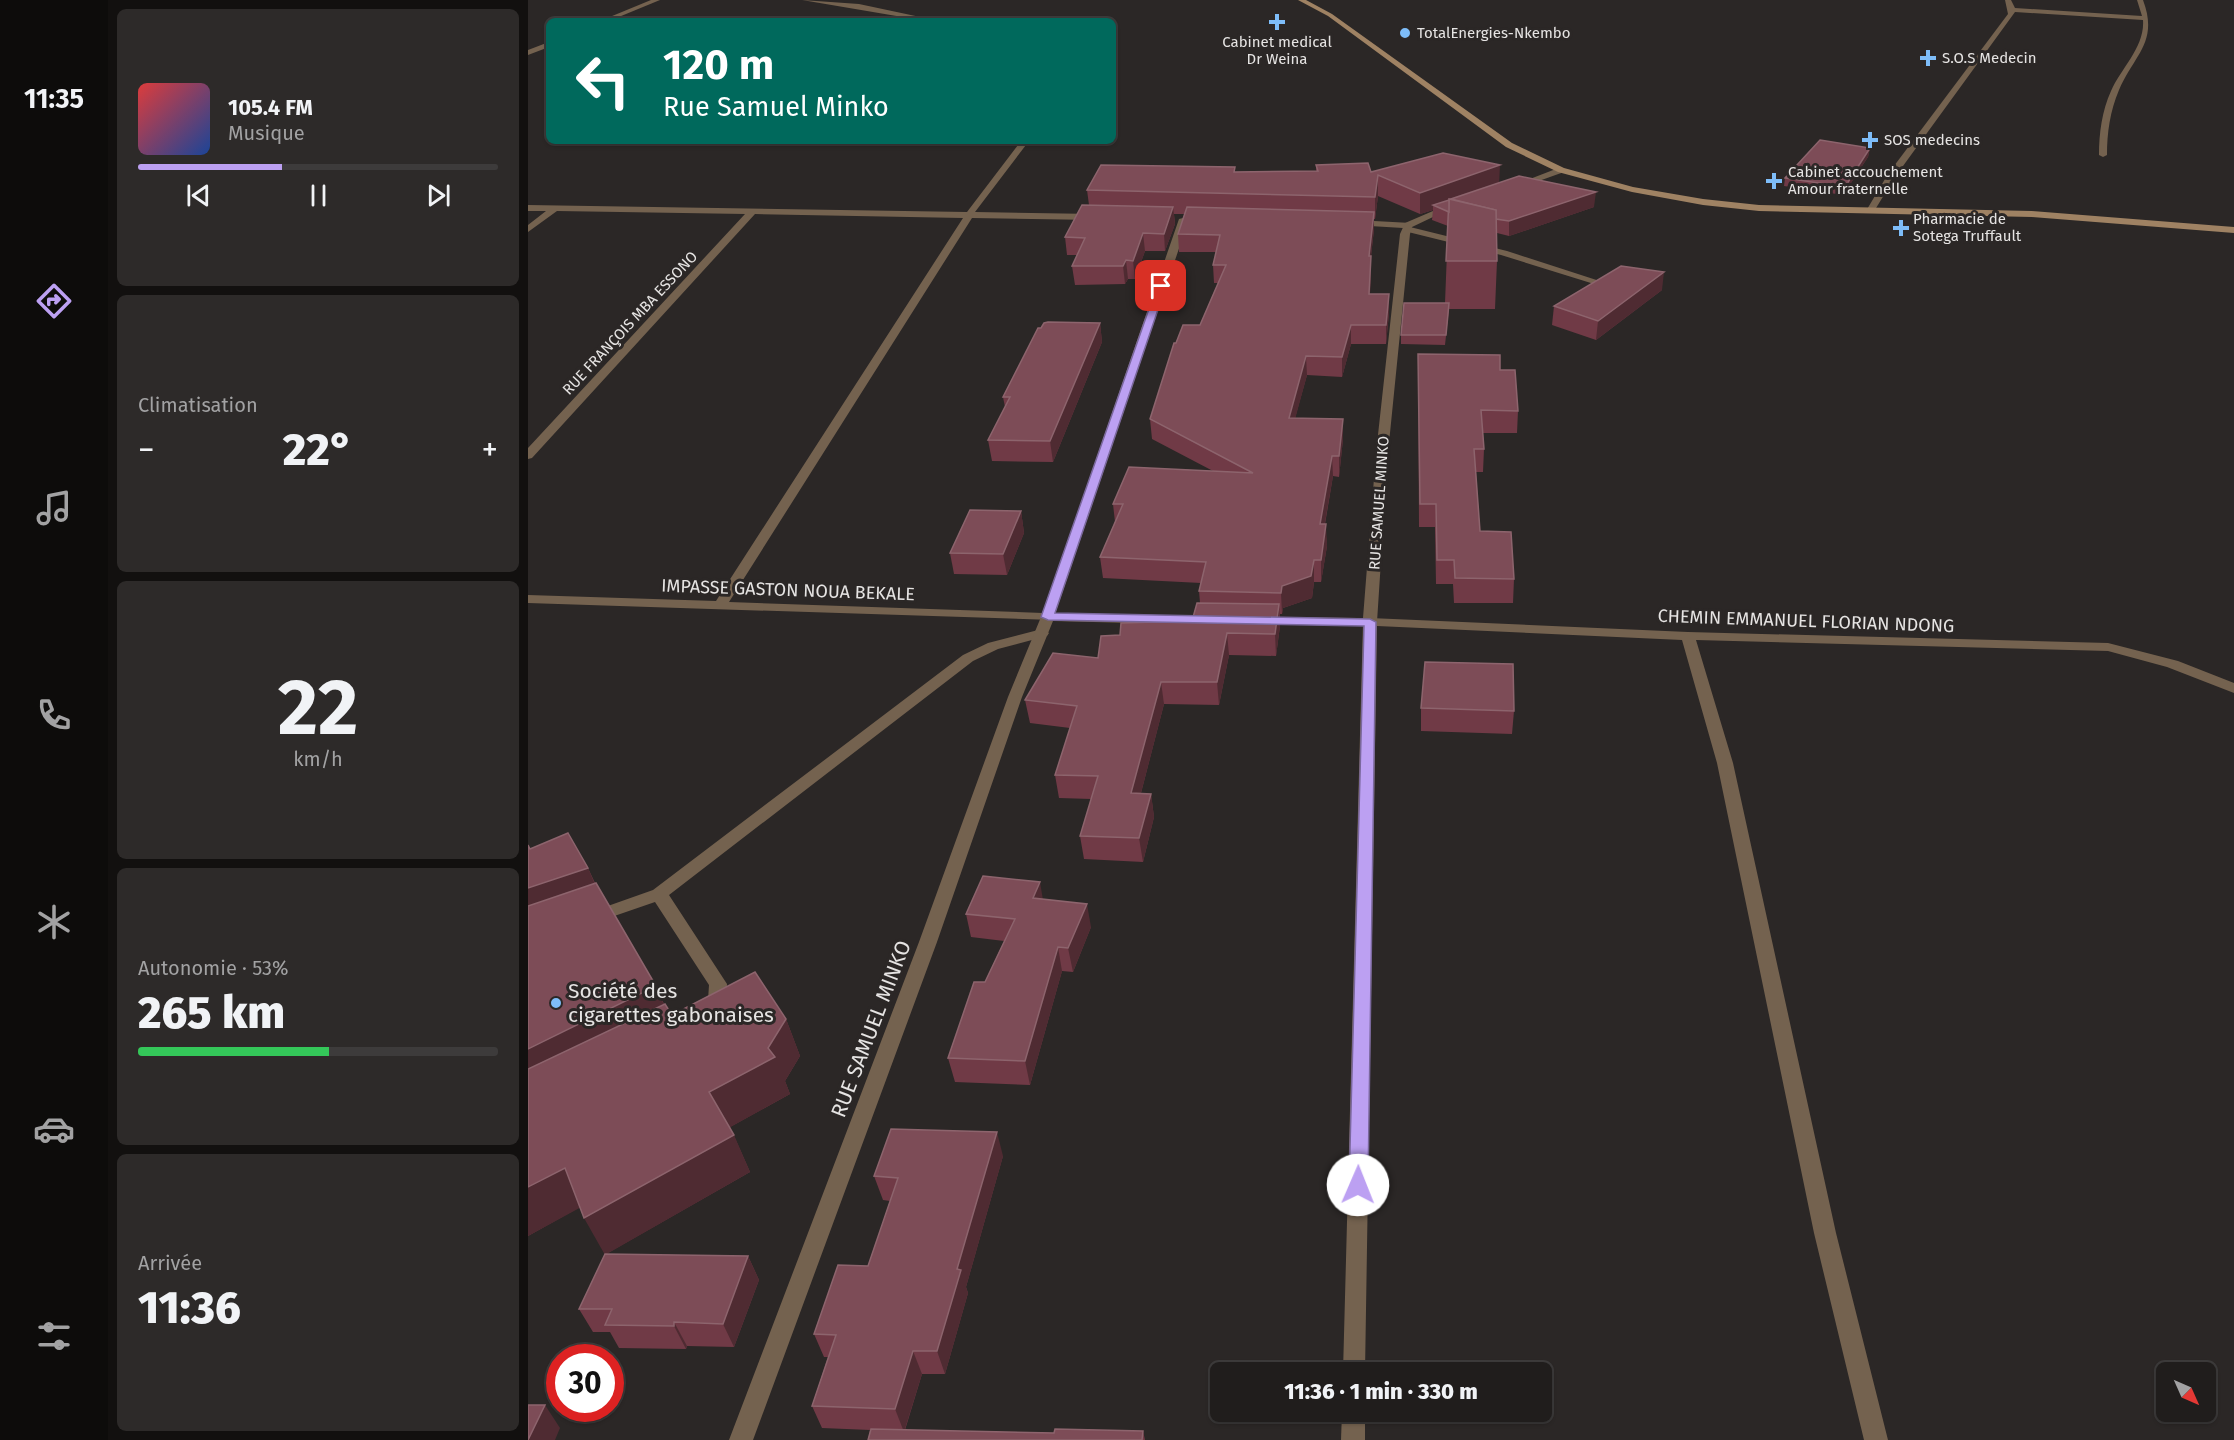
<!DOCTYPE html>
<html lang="fr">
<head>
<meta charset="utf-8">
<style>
  body { margin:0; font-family:"Fira Sans",sans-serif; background:#2d2a29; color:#f1f3f6; height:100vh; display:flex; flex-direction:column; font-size:22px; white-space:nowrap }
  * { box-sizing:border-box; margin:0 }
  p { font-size:20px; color:#a2a2a3 }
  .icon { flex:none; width:33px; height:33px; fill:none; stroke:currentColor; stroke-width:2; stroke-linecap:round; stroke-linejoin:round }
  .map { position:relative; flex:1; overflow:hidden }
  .sheet { display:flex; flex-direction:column; gap:9px; padding:9px; background:#12100f; width:420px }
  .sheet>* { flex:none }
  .hud { position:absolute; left:18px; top:18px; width:570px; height:126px; border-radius:9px; box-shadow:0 2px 4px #0004,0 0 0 2px #3d3b3b; background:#00695c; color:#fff; overflow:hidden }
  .needle { width:39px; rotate:135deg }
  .fabs { position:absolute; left:1628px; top:1362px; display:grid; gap:12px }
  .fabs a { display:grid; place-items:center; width:60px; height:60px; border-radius:9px; background:#201d1c; box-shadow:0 2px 4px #0004,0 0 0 2px #3d3b3b; font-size:30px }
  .speed { position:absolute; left:18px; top:1344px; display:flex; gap:12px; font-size:30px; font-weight:700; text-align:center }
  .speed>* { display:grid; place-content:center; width:78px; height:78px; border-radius:50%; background:#201d1c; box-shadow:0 2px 4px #0004,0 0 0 2px #3d3b3b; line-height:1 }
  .speed .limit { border:9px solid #d22; background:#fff; color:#111 }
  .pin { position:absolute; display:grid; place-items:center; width:51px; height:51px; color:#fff; margin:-26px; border-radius:12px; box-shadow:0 3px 9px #0006 }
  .me { position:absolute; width:66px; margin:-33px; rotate:1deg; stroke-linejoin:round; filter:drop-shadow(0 0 4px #0008) }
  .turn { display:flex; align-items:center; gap:21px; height:126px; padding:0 18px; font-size:27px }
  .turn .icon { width:78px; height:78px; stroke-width:2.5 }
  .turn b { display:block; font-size:42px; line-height:51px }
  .big { font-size:45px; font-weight:800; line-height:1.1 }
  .sheet .tile { flex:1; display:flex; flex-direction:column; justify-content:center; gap:9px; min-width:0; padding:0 21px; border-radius:9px; background:#2d2a29 }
  .sheet .dial { align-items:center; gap:0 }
  .dial b { font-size:78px; line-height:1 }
  .song { display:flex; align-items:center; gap:18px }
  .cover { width:72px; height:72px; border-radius:9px; background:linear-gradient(135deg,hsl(0 70% 55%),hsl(220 70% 35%)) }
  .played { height:6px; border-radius:3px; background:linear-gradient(90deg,#bca0f2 40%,#3d3b3b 40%) }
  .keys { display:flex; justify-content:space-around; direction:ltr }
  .heat { display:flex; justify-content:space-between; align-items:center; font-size:33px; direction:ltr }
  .charge { height:9px; border-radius:4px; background:linear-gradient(90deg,#34c759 53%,#3d3b3b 0) }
  .trip { position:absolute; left:682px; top:1362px; width:342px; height:60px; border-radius:9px; background:#201d1c; box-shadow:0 2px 4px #0004,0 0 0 2px #3d3b3b; font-weight:800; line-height:60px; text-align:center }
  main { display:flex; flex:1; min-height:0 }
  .tabs { display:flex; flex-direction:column; width:108px; justify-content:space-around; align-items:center; background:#0d0c0b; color:#a2a2a3 }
  .tabs .icon { width:42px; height:42px }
  .tabs .active { color:#bca0f2 }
  .tabs b { font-size:27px; color:#f1f3f6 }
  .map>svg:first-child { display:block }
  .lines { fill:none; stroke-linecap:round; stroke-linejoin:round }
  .service { fill:#74624f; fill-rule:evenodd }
  .minor { fill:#74624f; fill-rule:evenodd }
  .tertiary { fill:#74624f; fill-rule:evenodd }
  .secondary { fill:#9f8263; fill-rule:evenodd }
  .wall { fill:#703a46 }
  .shaded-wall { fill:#4f2b32 }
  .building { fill:#7d4c57; stroke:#8d646d; stroke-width:1.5 }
  .route { fill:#bca0f2; stroke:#7a689d; stroke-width:1.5 }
  .poi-dot { fill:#7ebdf9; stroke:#2b2726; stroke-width:2 }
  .labels { text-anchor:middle; stroke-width:6; stroke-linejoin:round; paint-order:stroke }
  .far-poi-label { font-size:15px; fill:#e6e4e3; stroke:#2b2726; text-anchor:start }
  .far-street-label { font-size:15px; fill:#e6e4e3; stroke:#2b2726 }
  .street-label { font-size:18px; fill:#e6e4e3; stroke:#2b2726 }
  .near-poi-label { font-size:21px; fill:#e6e4e3; stroke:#2b2726; text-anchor:start }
  .near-street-label { font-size:21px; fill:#e6e4e3; stroke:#2b2726 }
</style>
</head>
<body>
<main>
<nav class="tabs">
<b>11:35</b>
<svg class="icon active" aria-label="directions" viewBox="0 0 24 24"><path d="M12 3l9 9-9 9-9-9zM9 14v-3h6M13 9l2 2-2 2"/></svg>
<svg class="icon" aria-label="music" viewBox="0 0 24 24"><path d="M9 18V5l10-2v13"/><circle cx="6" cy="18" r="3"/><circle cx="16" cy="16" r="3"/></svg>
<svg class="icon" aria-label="phone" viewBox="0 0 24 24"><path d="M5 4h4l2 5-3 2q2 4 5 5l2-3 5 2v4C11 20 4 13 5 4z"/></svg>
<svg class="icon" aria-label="climate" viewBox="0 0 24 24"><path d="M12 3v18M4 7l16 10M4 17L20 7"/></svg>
<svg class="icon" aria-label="car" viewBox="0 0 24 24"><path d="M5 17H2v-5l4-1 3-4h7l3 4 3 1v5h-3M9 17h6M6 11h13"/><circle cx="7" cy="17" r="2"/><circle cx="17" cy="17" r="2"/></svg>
<svg class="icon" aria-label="filters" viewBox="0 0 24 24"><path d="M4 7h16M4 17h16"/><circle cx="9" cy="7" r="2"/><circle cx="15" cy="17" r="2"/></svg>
</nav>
<section class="sheet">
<div class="tile">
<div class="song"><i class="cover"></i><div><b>105.4 FM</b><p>Musique</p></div></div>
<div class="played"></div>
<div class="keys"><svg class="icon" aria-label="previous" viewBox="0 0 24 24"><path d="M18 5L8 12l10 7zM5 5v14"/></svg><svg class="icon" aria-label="pause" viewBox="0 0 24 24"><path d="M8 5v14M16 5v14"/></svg><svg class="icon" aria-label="next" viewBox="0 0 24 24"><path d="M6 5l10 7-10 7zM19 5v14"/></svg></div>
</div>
<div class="tile"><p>Climatisation</p>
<div class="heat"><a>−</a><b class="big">22°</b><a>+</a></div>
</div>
<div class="tile dial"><b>22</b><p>km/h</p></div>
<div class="tile"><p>Autonomie · 53%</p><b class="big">265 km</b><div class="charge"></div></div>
<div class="tile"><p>Arrivée</p><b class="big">11:36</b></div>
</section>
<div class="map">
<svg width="1706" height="1440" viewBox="0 0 1706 1440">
  <rect width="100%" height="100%" fill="#2b2726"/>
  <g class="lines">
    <!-- service -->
    <polygon class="service" points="514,629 521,633 519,636 470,649 445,661 141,895 199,984 198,1002 195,1007 191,1013 184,1015 177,1013 175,1008 180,1000 181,985 127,902 66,923 60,921 57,917 60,913 125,890 435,655 460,643"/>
    <!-- minor -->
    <g class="minor">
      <polygon points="123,0 132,0 81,21 72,21"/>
      <polygon points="274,0 331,4 411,21 398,21"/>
      <path d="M 1477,0 L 1483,0 L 1487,8 L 1614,16 L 1609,0 L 1615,0 C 1631,42 1606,55 1591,90 C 1582,111 1579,133 1579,155 L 1575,157 L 1571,155 C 1571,133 1574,111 1583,91 C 1593,68 1617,47 1615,20 L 1487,12 L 1367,177 L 1345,213 L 1339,213 L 1338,211 L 1360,174 L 1480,14 Z"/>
      <polygon points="21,42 21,47 0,55 0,50"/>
      <polygon points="493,141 501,141 447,212 567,214 571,217 567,220 444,218 201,602 515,613 651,219 659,217 661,219 525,620 0,603 0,595 188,601 435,218 227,214 4,458 0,459 0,448 217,214 29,211 0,232 0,225 18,211 0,211 0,205 439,212"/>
      <polygon points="828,220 883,223 882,227 979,251 1087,286 1079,288 973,255 876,231 875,228 825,225 823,223"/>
      <polygon points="842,618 1160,632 1580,643 1650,661 1706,683 1706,693 1639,667 1580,651 1168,640 1205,763 1308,1233 1360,1440 1336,1440 1286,1233 1189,763 1154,640 849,626 837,1372 815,1372 835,622"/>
      <polygon points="814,1412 837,1412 837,1440 813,1440"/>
    </g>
    <!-- tertiary -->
    <g class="tertiary">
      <polygon points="1033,167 1037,170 1036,172 991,188 984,186"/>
      <polygon points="919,205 926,207 884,227 882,234 860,453 849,622 842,626 727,624 725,621 727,618 732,617 835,618 848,453 872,234 877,223"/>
      <polygon points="520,613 684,617 691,621 684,625 525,621 494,697 409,942 225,1440 201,1440 391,942 480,697 513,617"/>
    </g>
    <!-- secondary -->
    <polygon class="secondary" points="770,0 778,0 804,14 984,143 1036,168 1105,187 1175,199 1231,205 1504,211 1706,227 1706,233 1504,217 1231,211 1175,205 1104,192 1030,172 978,147 800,16"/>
  </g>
  <!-- wall -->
  <g class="wall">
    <polygon points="1342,148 1340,157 1315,195 1256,186 1257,178"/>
    <polygon points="788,165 843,172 971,183 1066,207 981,236 969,233 969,261 967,309 921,309 917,345 873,344 873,335 917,303 920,226 904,220 905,210 892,214 850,196 847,219 846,219 846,229 843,256 842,294 861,294 861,313 858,344 823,344 814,377 779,375 767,418 815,439 811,477 805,476 797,524 799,546 793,582 786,582 784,598 755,608 754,614 752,614 752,626 748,656 701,655 691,705 636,704 613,793 623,794 626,817 615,862 556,859 552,836 563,799 531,798 527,775 542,728 502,723 497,700 570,658 592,635 664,621 672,603 671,591 673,583 575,578 572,557 587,522 585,504 685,471 624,439 622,419 648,343 672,325 690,283 686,283 685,265 688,252 651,252 650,234 657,214 646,214 647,224 637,251 617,251 607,279 600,279 597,284 547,285 544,266 549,255 539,255 537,237 561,205 559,190 707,167 707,172 788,171"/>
    <polygon points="1134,290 1068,340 1024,325 1026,306"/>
    <polygon points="572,323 574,342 525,462 464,461 460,440 477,407 475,397"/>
    <polygon points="890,354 972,370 990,411 989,433 955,433 956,449 955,472 948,472 952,531 986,579 985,603 926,603 925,584 908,584 907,527 891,527"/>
    <polygon points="493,511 496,533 479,575 426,574 422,553"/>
    <polygon points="893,708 986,711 984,734 893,731"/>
    <polygon points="2,849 60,868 67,883 128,986 136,1004 144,1015 258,1019 272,1056 257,1081 262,1094 202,1127 222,1172 78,1254 220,1256 231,1280 206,1347 159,1346 158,1349 91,1348 82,1332 65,1332 51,1309 77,1254 52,1207 0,1236"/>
    <polygon points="515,899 563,927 545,972 534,971 502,1085 427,1082 420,1058 457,982 476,941 443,937 438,914"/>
    <polygon points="475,1156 438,1287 440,1293 417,1374 394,1374 377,1430 526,1433 615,1431 617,1440 340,1440 342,1430 294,1428 284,1406 300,1357 296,1357 286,1334 340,1266 362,1201 355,1200 346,1176"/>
  </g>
  <!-- shaded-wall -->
  <g class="shaded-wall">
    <polygon points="1342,148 1340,157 1315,195 1317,187"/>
    <polygon points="972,165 971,186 905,205 905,210 892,214 892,193"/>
    <polygon points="850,175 850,196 847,219 847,197"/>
    <polygon points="1068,192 1066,207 981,236 981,221"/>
    <polygon points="645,207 647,224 637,251 636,234"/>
    <polygon points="846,212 846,229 841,274 841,256"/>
    <polygon points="615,233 617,251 607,279 605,261"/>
    <polygon points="843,256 843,274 841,313 841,294"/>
    <polygon points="598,260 600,279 597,284 595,266"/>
    <polygon points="1136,272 1134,290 1068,340 1070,321"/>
    <polygon points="861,294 861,313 858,344 858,325"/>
    <polygon points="572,323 574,342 525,462 522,441"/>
    <polygon points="823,325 823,344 814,377 814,357"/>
    <polygon points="778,356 779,375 762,438 761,418"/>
    <polygon points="815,419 815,439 811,477 811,456"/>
    <polygon points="804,456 805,476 793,545 792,524"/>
    <polygon points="493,511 496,533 479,575 475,554"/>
    <polygon points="798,524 799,546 793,582 793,560"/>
    <polygon points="786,560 786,582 784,598 755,608 754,614 753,593 754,586"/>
    <polygon points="751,604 752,626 748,656 747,634"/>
    <polygon points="699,633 701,655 691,705 689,682"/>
    <polygon points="633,682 636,704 607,816 603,793"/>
    <polygon points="623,794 626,817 615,862 611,838"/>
    <polygon points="60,868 76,905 0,932 0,888"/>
    <polygon points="512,882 516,906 505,898"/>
    <polygon points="559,904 563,927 545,972 540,948"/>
    <polygon points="530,947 534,971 502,1085 497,1061"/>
    <polygon points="128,986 144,1024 0,1096 0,1049"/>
    <polygon points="258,1019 272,1056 257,1081 262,1094 197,1130 181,1092 240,1048"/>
    <polygon points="469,1132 475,1156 438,1287 440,1293 417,1374 409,1351 429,1269"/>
    <polygon points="206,1135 222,1172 77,1255 56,1218"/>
    <polygon points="37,1168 57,1205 0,1236 0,1187"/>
    <polygon points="220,1256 231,1280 206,1347 195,1324"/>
    <polygon points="146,1322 159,1346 158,1349 146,1326"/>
    <polygon points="385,1351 394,1374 376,1432 367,1409"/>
    <polygon points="17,1405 32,1428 27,1440 0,1440"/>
  </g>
  <!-- building -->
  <g class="building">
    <polygon points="1292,140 1342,148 1317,187 1257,178"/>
    <polygon points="915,153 972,165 892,193 850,175 847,197 559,190 573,165 707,167 706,172 790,171 788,165 840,163 843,172"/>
    <polygon points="991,176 1068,192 981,221 968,219 968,210 923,199"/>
    <polygon points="921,199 968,210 969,261 918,261"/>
    <polygon points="921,200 921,212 905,205"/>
    <polygon points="554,205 645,207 636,234 615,233 605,261 598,260 595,266 544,266 557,238 537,237"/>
    <polygon points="659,207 846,212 841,256 843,256 841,294 861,294 858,325 823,325 814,357 778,356 761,418 815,419 811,456 804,456 792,524 798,524 793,560 786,560 783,576 754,586 753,593 671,591 678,562 572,557 595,504 585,504 601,467 725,473 622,419 646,343 648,343 655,325 672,325 698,265 685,265 692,235 650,234"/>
    <polygon points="1093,266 1136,272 1070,321 1026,306"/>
    <polygon points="876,303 921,303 918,335 873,335"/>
    <polygon points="520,322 572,323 522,441 460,440 482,397 475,397 510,328 513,328 516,323"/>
    <polygon points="890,354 972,355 972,370 987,370 990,411 953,410 956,449 946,449 952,531 983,532 986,579 927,578 926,560 909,560 908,504 892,504"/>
    <polygon points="442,510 493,511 475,554 422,553"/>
    <polygon points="669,603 751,604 747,634 699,633 689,682 633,682 603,793 623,794 611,838 552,836 570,776 527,775 549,706 497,700 525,653 570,658 573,636 592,635 593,623 664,621"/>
    <polygon points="897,662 985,664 986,711 893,708"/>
    <polygon points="40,833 60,868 0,888 0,845 2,849"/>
    <polygon points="455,876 512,882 505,898 559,904 540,948 530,947 497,1061 420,1058 446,982 457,982 487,919 438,914"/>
    <polygon points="68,883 128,986 0,1049 0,906"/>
    <polygon points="227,972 258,1019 240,1048 247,1057 181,1092 206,1135 56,1218 37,1168 0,1187 0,1069 137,1004 144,1015"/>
    <polygon points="363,1129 469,1132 429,1269 433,1270 409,1351 385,1351 367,1409 284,1406 308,1335 286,1334 310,1265 340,1266 370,1178 346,1176"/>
    <polygon points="77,1254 220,1256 195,1324 146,1322 146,1326 77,1325 84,1309 51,1309"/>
    <polygon points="0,1405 17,1405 0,1440"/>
    <polygon points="343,1429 526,1433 527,1429 615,1431 614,1440 340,1440"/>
  </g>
  <!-- route -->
  <polygon class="route" points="633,283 638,286 527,613 842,619 848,622 840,1185 837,1191 830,1193 824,1191 821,1185 836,626 520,620 513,617 629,286"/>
  <!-- markers -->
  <g class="poi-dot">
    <path d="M746 13h6v6h6v6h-6v6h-6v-6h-6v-6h6z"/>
    <circle cx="877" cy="33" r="6"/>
    <path d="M1397 49h6v6h6v6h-6v6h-6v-6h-6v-6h6z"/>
    <path d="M1339 131h6v6h6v6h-6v6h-6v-6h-6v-6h6z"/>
    <path d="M1243 172h6v6h6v6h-6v6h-6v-6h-6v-6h6z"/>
    <path d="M1370 219h6v6h6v6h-6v6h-6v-6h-6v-6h6z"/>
    <circle cx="28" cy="1003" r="6"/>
  </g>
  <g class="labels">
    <!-- far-poi labels -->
    <g class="far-poi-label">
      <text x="889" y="38">TotalEnergies-Nkembo</text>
      <text x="749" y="47" text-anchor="middle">Cabinet medical<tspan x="749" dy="17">Dr Weina</tspan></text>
      <text x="1414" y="63">S.O.S Medecin</text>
      <text x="1356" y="145">SOS medecins</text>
      <text x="1260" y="177">Cabinet accouchement<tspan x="1260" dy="17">Amour fraternelle</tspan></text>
      <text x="1385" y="224">Pharmacie de<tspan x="1385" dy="17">Sotega Truffault</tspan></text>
    </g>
    <!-- far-street labels -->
    <g class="far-street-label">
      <text transform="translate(102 323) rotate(-47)" y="5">RUE FRANÇOIS MBA ESSONO</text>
      <text transform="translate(851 503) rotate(-86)" y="5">RUE SAMUEL MINKO</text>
    </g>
    <!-- street labels -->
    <g class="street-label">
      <text transform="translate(260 590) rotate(2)" y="6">IMPASSE GASTON NOUA BEKALE</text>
      <text transform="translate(1278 621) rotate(2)" y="6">CHEMIN EMMANUEL FLORIAN NDONG</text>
    </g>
    <!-- near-poi labels -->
    <g class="near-poi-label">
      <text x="40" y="998">Société des<tspan x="40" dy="24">cigarettes gabonaises</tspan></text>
    </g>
    <!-- near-street labels -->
    <g class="near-street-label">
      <text transform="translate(343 1029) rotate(-69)" y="7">RUE SAMUEL MINKO</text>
    </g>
  </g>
</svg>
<div class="fabs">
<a><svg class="needle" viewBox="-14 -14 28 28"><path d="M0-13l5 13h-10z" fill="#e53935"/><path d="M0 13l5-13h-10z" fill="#a2a2a3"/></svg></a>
</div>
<div class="speed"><div class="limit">30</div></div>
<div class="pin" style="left:633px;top:286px;background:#d93025"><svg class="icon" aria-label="arrive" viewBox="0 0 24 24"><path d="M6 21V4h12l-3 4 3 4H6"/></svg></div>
<svg class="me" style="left:830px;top:1185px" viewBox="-20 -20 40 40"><circle r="19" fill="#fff"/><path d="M0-13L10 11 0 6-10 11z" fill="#bca0f2"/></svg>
<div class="trip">11:36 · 1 min · 330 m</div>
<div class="hud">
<div class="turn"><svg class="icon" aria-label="left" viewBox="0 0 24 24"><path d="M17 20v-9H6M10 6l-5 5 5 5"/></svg><div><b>120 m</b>Rue Samuel Minko</div></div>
</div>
</div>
</main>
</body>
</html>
